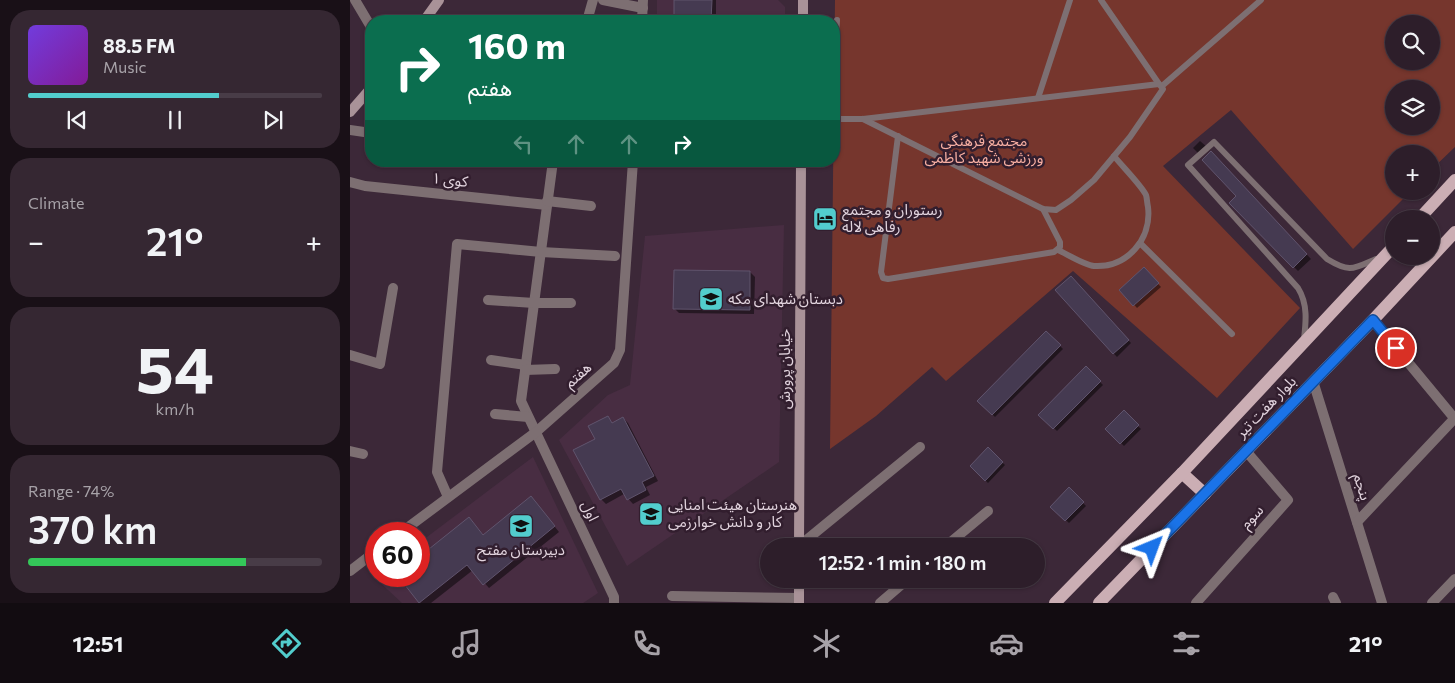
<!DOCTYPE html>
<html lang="en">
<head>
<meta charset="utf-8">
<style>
  body { margin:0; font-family:Commissioner,"Noto Sans Arabic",sans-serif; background:#352732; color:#f1f3f6; height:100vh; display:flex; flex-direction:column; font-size:19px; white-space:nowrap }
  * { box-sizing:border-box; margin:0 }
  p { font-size:16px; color:#a7a2a8 }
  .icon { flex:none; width:28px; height:28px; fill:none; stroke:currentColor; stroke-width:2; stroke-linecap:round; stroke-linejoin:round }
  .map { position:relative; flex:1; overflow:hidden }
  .details { display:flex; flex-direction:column; gap:10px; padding:10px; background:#191017; width:350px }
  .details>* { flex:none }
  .top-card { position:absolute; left:15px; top:15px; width:475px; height:152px; border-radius:20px; box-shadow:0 1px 4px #0004,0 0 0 1px #483c47; background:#0b6e4f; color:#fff; overflow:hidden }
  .buttons { position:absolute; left:1035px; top:15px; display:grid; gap:10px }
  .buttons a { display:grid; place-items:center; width:55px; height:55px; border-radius:50%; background:#2d1e2a; box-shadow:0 1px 4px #0004,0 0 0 1px #483c47; font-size:25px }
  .speed { position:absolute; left:15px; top:522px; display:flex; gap:10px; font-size:25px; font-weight:700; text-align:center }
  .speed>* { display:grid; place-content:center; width:65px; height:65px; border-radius:50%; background:#2d1e2a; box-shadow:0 1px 4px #0004,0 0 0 1px #483c47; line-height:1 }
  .speed .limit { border:8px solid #d22; background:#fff; color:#111 }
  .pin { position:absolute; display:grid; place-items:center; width:42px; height:42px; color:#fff; margin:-21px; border:2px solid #fff; border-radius:50%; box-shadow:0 1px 5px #0007 }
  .me { position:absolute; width:55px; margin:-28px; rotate:44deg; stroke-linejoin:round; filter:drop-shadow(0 0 4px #0008) }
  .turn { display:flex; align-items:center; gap:18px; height:105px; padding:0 20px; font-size:22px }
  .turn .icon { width:65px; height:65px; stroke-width:2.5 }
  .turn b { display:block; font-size:35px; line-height:42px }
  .lanes { display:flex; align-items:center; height:48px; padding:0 20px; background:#0003; justify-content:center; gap:25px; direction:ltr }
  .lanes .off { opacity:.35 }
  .big { font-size:38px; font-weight:600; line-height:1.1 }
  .details .widget { flex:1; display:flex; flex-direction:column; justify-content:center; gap:8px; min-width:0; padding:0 18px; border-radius:20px; background:#352732 }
  .details .dial { align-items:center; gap:0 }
  .dial b { font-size:65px; line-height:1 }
  .song { display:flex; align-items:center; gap:15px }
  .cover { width:60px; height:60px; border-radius:8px; background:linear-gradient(135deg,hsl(260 70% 55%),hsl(290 70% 35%)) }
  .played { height:5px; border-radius:2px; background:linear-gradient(90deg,#52cdcd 65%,#483c47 65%) }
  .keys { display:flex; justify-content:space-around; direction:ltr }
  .heat { display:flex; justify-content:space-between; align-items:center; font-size:28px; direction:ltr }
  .charge { height:8px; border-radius:4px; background:linear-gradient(90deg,#34c759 74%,#483c47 0) }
  .trip { position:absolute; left:410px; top:538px; width:285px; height:50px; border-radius:25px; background:#2d1e2a; box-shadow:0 1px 4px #0004,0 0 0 1px #483c47; font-weight:600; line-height:50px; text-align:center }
  .tabs { display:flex; height:80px; justify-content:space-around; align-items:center; background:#120c11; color:#a7a2a8 }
  .tabs .icon { width:35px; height:35px }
  .tabs .on { color:#52cdcd }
  .tabs b { font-size:22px; color:#f1f3f6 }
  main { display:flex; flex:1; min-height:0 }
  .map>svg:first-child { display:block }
  .built { fill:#482d42 }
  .green { fill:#76362d; fill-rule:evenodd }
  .shadow { fill:#0007 }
  .building { fill:#453a51; stroke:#60546d }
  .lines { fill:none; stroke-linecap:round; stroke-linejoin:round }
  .lane { stroke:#7d6f72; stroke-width:6 }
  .street { stroke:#7d6f72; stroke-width:10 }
  .secondary { stroke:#a99298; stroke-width:10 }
  .primary { stroke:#cbaeb4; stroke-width:12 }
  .route-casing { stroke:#114b97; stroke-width:12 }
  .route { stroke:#1a73e8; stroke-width:9 }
  .labels { text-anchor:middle; stroke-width:5; stroke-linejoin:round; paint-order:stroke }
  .park-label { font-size:15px; fill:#f8afa2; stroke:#321e2e }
  .street-label { font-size:15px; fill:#e2d4de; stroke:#321e2e }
  .poi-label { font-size:15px; fill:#e2d4de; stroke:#321e2e; text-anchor:start }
</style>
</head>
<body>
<main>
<section class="details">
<div class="widget">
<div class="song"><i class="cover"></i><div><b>88.5 FM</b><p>Music</p></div></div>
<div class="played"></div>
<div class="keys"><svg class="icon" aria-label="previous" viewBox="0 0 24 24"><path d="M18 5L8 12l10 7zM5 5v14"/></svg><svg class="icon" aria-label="pause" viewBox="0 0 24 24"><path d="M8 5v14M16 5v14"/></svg><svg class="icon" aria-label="next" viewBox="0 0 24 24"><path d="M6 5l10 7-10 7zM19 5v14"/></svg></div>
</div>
<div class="widget"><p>Climate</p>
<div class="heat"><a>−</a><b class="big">21°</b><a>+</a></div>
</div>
<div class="widget dial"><b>54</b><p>km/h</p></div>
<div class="widget"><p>Range · 74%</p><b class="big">370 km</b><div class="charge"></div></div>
</section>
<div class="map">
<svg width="1105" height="603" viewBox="0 0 1105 603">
  <rect width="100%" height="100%" fill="#3c2838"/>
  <!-- built -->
  <g class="built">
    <polygon points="307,0 428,0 435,7 435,21 307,21"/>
    <polygon points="434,225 429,462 277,566 209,440 258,395 280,385 295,236"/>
    <polygon points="183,457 248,593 233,603 52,603 24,577 26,575 26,576 69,576 69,543"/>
  </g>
  <!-- green -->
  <path class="green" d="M 485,0 L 1105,0 L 1105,147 L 1081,170 L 1081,154 L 1044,154 L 1044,191 L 1061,191 L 1003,249 L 881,110 L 813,166 L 950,308 L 867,398 L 723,271 L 596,381 L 582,367 L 526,416 L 480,449 ZM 1044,24 L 1081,24 L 1081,61 L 1044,61 ZM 1044,89 L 1081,89 L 1081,126 L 1044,126 Z"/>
  <!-- shadow -->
  <g class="shadow">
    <polygon points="326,0 366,0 366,21 325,21"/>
    <polygon points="850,141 857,147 849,154 843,148"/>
    <polygon points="861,153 961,259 948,271 880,203 887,196"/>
    <polygon points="794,269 811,287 787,308 771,290"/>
    <polygon points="400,272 405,277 404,314 329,313 324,308"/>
    <polygon points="721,278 781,343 767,357 707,291"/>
    <polygon points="696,332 713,349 645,417 629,401"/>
    <polygon points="736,368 753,385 707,431 690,415"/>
    <polygon points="774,412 791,429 774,446 757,429"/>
    <polygon points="258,417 263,424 273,418 278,423 308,481 296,487 300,495 283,504 274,494 256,504 251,499 247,439"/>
    <polygon points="638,449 655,465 638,483 621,466"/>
    <polygon points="719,489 736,506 719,523 702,507"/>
    <polygon points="186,503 209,532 139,588 123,570 81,603 71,603 49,576 69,576 69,559 119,518 134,536"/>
  </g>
  <!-- building -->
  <g class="building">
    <polygon points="324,0 362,0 361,21 324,21"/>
    <polygon points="861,151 957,254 943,268 879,203 886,196 852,160"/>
    <polygon points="794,267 809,283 783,306 769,290"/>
    <polygon points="324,270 400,271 400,310 323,309"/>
    <polygon points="721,276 779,340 763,354 705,290"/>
    <polygon points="696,331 711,345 642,415 627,401"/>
    <polygon points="736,366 751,381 703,429 688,415"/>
    <polygon points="774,410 789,425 770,444 755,429"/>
    <polygon points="258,416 262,423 273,417 304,476 292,482 296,490 277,500 271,489 250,500 223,450 245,439 238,426"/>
    <polygon points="638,447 653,462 635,481 620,466"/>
    <polygon points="719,487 734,502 715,521 700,507"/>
    <polygon points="181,496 205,526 133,585 117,565 69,603 48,576 69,576 69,557 119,517 133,535"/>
  </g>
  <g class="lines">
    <!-- lane -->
    <g class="lane">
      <polyline points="751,0 809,84"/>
      <polyline points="484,75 487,20"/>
      <polyline points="812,86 911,0"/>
      <polyline points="688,98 720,0"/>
      <polyline points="484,119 513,119 809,84 813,89 780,137 744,180 721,200 706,210 693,209 513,119"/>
      <polyline points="548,136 531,272 533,278 538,279 704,252 710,247 710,242 693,209"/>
      <polyline points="790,243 882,334"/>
      <path d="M 708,250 C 717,254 734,265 744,266 C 777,268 802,239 798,207 C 797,203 797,198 796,195 C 791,185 772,166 764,156"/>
      <path d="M 954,339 C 956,322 958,304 948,288 L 838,165 L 864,142 L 977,259 C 1000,273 1003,269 1026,259"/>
    </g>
    <!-- street -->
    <g class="street">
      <polyline points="5,0 21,27"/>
      <polyline points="253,0 293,8"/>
      <polyline points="237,21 243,0"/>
      <polyline points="292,21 293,0"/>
      <polyline points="0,130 21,133"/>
      <polyline points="203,161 171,401 264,597 264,603"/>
      <polyline points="0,182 15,186 197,205"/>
      <polyline points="197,201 241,206"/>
      <polyline points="138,300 184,303 221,303"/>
      <polyline points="1023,320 1105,419"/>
      <polyline points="0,355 30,364 43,288"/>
      <polyline points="141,360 176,365"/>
      <polyline points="175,370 205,369"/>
      <polyline points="963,381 1032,603"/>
      <polyline points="145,414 178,417"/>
      <polyline points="0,451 13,454"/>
      <polyline points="98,497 87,472 107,244 191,252 265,256"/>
      <polyline points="1007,522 1105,418"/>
      <polyline points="49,534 186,432 264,363 270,350 283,161"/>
      <polyline points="449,546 570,447"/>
      <polyline points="596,546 638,511"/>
      <polyline points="0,571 26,551"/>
      <polyline points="322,596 449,598"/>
      <polyline points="983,597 986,603"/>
      <polyline points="530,603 558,579"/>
      <polyline points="846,603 938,500 896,451"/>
      <polyline points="1082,603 1105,579"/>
    </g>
    <!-- secondary -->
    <g class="secondary">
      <polyline points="74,21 89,0"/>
      <polyline points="453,21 453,0"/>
      <polyline points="0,112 21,88"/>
      <polyline points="449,546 451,161"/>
      <polyline points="449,603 449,579"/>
    </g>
    <!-- primary -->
    <g class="primary">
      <polyline points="1069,219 1105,180"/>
      <polyline points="832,473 855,494"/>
      <polyline points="705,603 832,473 1044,246"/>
      <polyline points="749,603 1023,320 1105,232"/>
    </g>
  </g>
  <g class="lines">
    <defs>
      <polyline id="route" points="802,548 1023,320 1046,348"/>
    </defs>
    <!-- route casing -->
    <use href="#route" class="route-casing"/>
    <!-- route -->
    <use href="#route" class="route"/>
  </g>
  <!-- icons -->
  <defs>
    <symbol id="hotel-square" viewBox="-11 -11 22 22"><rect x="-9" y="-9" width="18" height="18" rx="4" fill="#52cdcd" stroke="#321e2e"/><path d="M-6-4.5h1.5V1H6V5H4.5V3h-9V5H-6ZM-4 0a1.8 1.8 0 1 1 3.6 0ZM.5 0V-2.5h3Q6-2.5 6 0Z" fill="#111"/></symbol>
    <symbol id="school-square" viewBox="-11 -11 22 22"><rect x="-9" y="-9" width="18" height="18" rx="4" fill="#52cdcd" stroke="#321e2e"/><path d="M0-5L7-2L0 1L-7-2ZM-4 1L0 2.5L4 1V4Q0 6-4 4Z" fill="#111"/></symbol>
  </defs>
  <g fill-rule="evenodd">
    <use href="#hotel-square" x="461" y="205" width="28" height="28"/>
    <use href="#school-square" x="347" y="285" width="28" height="28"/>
    <use href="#school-square" x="287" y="500" width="28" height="28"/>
    <use href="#school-square" x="157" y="512" width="28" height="28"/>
  </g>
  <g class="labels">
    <!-- park labels -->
    <g class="park-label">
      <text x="634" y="146">مجتمع فرهنگی<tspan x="634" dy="17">ورزشی شهید کاظمی</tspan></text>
    </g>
    <!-- street labels -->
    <g class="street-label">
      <text transform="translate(100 180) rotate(6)" y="5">کوی ۱</text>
      <text transform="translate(435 369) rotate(-90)" y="5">خیابان پرورش</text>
      <text transform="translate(228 375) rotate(-41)" y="5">هفتم</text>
      <text transform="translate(916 407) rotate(-46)" y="5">بلوار هفت تیر</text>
      <text transform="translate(1012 487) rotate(73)" y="5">پنجم</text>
      <text transform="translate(240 511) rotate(65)" y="5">اول</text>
      <text transform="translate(902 517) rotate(-48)" y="5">سوم</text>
    </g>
    <!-- poi labels -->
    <g class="poi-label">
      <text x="492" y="215">رستوران و مجتمع<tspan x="492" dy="17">رفاهی لاله</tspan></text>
      <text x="378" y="304">دبستان شهدای مکه</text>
      <text x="318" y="510">هنرستان هیئت امنایی<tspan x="318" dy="17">کار و دانش خوارزمی</tspan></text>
      <text x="171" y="555" text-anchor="middle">دبیرستان مفتح</text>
    </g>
  </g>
</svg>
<div class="buttons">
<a><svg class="icon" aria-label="search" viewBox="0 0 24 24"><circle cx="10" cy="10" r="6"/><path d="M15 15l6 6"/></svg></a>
<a><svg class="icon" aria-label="layers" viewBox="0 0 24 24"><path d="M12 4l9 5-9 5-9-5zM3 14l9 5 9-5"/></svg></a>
<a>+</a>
<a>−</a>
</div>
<div class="speed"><div class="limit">60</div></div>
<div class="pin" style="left:1046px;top:348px;background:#d93025"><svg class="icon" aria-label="arrive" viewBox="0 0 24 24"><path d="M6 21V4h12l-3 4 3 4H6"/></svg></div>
<svg class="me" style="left:802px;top:548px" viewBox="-20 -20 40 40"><path d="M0-17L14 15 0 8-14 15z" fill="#1a73e8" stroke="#fff" stroke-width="4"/></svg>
<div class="trip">12:52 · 1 min · 180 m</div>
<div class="top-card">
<div class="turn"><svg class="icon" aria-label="right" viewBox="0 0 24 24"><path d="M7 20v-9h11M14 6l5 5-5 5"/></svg><div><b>160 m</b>هفتم</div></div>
<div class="lanes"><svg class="icon off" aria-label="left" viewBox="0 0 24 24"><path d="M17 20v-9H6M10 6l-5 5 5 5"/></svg><svg class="icon off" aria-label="ahead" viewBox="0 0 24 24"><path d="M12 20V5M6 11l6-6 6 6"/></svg><svg class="icon off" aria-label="ahead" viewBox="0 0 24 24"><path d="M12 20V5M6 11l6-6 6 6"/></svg><svg class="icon" aria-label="right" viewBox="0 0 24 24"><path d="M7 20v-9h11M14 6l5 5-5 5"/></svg></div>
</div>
</div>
</main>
<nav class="tabs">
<b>12:51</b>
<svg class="icon on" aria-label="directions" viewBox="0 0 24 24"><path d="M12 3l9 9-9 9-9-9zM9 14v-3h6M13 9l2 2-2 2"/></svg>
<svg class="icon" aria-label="music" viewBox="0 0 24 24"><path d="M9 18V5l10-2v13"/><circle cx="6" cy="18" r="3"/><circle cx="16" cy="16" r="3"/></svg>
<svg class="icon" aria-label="phone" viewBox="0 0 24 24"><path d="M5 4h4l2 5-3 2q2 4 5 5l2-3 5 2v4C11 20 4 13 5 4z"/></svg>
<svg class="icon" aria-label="climate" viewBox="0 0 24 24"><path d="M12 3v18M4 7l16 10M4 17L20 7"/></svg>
<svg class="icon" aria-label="car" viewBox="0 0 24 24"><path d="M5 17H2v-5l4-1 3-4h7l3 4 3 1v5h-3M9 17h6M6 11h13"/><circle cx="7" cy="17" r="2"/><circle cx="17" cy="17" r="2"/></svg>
<svg class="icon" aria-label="filters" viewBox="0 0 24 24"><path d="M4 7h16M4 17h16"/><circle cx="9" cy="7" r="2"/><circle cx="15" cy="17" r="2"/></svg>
<b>21°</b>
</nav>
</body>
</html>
